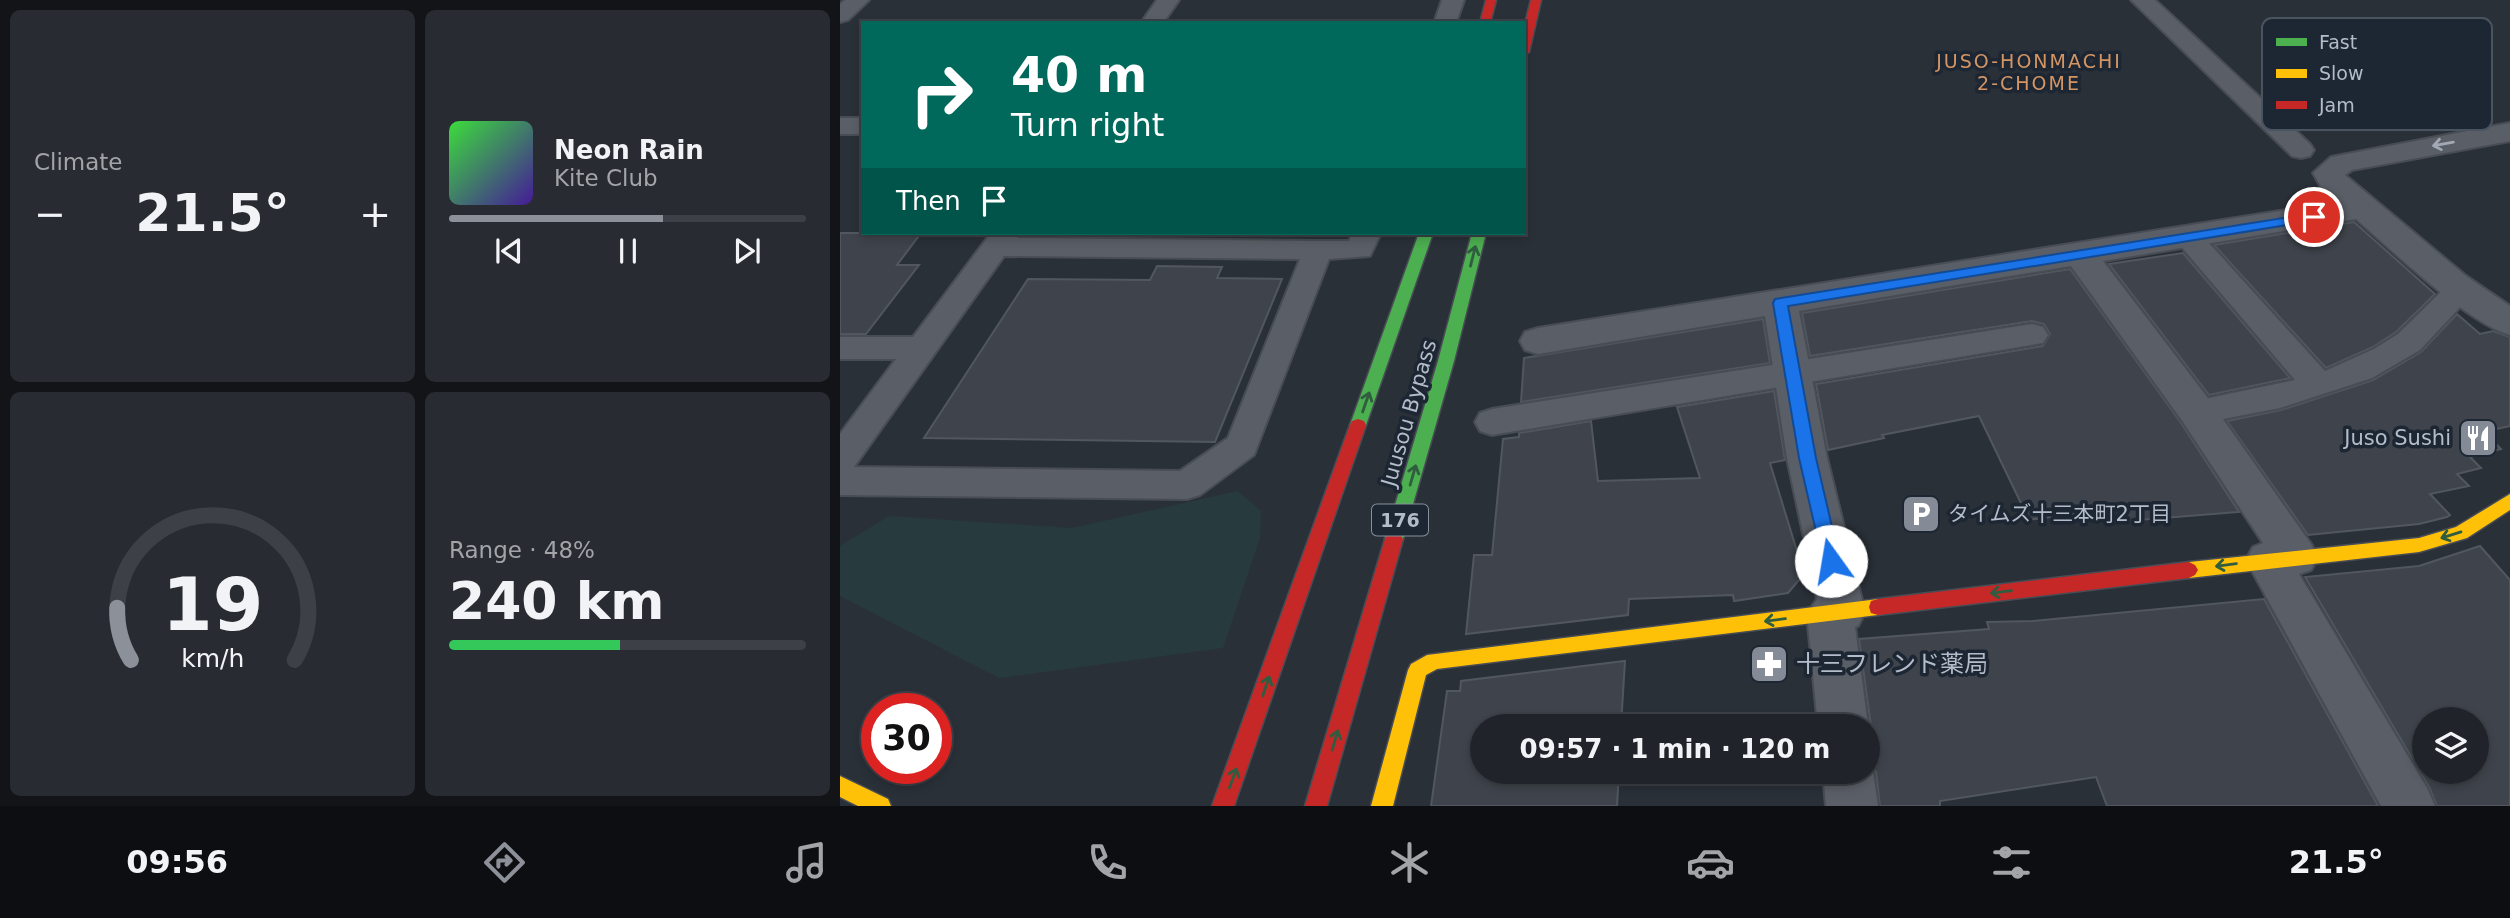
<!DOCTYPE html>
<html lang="en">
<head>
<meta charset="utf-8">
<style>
  body { margin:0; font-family:"DejaVu Sans","Noto Sans JP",sans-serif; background:#282c32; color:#f1f3f6; height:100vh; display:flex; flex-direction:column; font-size:26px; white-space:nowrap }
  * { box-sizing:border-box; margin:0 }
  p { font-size:23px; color:#a2a4a8 }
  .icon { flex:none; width:38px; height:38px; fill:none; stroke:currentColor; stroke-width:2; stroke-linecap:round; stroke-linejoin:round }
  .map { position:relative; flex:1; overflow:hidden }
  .side { display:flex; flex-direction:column; gap:10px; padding:10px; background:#121417; width:840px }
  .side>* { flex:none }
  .hud { position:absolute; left:21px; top:21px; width:665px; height:214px; border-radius:0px; box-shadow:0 4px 10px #0003,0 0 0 2px #3d4147; background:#00695c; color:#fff; overflow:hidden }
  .fabs { position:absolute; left:1572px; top:707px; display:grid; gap:14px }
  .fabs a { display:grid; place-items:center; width:77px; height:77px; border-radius:50%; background:#20242a; box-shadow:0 4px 10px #0003,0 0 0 2px #3d4147; font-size:35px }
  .speed { position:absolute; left:21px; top:693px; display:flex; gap:14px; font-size:35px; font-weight:700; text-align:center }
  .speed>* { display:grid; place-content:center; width:91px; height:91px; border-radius:50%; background:#20242a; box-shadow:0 4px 10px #0003,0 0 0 2px #3d4147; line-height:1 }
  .speed .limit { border:10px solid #d22; background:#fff; color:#111 }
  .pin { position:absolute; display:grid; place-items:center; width:60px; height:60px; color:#fff; margin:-30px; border:4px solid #fff; border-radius:50%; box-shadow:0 2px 7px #0007 }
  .me { position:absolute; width:77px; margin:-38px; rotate:347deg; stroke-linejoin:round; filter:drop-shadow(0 0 5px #0008) }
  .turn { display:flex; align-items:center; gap:24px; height:147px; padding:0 35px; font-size:32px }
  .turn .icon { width:91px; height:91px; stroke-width:2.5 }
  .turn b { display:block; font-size:49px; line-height:60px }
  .then { display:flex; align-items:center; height:66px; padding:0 35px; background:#0003; gap:14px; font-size:26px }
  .big { font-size:52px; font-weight:800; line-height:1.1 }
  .side .card { flex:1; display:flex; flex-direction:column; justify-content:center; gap:10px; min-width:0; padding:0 24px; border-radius:10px; background:#282c32 }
  .side .dial { align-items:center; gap:0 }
  .dial svg { height:182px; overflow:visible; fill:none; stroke:#3d4147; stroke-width:7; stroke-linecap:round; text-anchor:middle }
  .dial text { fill:#f1f3f6; stroke:none }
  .song { display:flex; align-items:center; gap:21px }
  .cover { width:84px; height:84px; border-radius:10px; background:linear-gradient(135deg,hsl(120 70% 55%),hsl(260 70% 35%)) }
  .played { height:7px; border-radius:4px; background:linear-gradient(90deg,#8c9099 60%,#3d4147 60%) }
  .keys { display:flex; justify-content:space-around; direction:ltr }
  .heat { display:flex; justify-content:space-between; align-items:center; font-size:38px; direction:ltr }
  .charge { height:10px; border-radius:5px; background:linear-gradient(90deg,#34c759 48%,#3d4147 0) }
  .side .tiles { flex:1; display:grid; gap:10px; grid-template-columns:repeat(2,1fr) }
  .trip { position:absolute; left:630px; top:714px; width:410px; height:70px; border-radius:35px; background:#20242a; box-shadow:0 4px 10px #0003,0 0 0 2px #3d4147; font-weight:800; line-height:70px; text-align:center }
  .tabs { display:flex; height:112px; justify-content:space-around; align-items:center; background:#0d0e11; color:#a2a4a8 }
  .tabs .icon { width:49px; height:49px }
  .tabs .current { color:#8c9099 }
  .tabs b { font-size:32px; color:#f1f3f6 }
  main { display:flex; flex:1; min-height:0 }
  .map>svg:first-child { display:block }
  .green { fill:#273a3e }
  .building { fill:#3f444c; stroke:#52575f; stroke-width:2; fill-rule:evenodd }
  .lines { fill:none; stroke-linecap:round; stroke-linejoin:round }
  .lane-casing { stroke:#484c55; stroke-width:4 }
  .street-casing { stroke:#484c55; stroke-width:4 }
  .fast-casing { stroke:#484c55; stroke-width:3 }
  .slow-casing { stroke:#484c55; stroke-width:3 }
  .jam-casing { stroke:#484c55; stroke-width:3 }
  .lane { fill:#5a5e66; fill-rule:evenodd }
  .street { fill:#5a5e66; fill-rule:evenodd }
  .fast { fill:#4caf50; fill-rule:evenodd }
  .slow { fill:#ffc107; fill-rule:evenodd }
  .jam { fill:#c62828; fill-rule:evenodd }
  .oneway { stroke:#a2a9b5 }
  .oneway2 { stroke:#305d3f }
  .route { fill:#1a73e8; stroke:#114b97; stroke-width:2 }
  .labels { text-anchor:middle; stroke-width:7; stroke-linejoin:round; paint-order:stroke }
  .far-neighbourhood-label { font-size:19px; letter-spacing:2px; fill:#d59563; stroke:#1d2633 }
  .shield { fill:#1d2633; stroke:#878f9c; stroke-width:2 }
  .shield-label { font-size:19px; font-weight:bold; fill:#b4bcc9 }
  .street-label { font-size:21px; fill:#b4bcc9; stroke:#1d2633 }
  .poi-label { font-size:21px; fill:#b4bcc9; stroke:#1d2633; text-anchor:end }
  .near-poi-label { font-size:24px; fill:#b4bcc9; stroke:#1d2633; text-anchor:start }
  .key { fill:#1d2633; stroke:#4a5360; stroke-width:2 }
  .key-label { font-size:19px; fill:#b4bcc9 }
</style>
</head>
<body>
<main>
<section class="side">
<div class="tiles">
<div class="card"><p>Climate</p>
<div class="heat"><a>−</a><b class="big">21.5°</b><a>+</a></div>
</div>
<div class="card">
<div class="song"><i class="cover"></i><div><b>Neon Rain</b><p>Kite Club</p></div></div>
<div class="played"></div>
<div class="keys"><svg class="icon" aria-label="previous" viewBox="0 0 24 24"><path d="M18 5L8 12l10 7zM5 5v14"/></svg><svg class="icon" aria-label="pause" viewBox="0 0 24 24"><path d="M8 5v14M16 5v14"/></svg><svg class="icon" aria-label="next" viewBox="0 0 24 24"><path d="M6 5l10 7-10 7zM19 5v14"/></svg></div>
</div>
<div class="card dial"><svg viewBox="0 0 100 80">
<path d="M14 69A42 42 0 1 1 86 69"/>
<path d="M14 69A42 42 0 0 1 8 46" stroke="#8c9099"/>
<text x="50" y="56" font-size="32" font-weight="700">19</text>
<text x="50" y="72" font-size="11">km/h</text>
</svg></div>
<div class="card"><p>Range · 48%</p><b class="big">240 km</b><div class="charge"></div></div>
</div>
</section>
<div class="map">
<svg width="1670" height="806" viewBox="0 0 1670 806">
  <rect width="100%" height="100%" fill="#2a3038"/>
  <!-- green -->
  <polygon class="green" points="398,491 421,511 420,538 383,648 159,678 0,596 0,546 49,516 232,528"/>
  <!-- building -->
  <g class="building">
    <polygon points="1514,222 1595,294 1556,332 1533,347 1486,368 1374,245"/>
    <polygon points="0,233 81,233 57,265 79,265 26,334 0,334"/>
    <polygon points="1343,253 1450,378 1369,395 1269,264"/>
    <polygon points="317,266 382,267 377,278 442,279 375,442 84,438 188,279 310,280"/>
    <polygon points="1230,269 1341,423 1399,512 1286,521 1280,508 1189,520 1139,416 1042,435 1044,438 988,450 976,384 1203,346 1210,334 1204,324 1192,321 970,356 962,313"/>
    <polygon points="1617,314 1640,334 1653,331 1670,337 1670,426 1643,432 1661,449 1630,457 1641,468 1617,474 1629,486 1590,494 1610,515 1607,517 1579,524 1468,535 1387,421 1441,410 1533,380 1581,352"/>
    <polygon points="923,319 930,363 681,402 684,358"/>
    <polygon points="934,391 945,460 930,463 964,574 948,593 894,601 893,595 789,599 788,615 626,634 634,555 652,555 663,439 679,437 679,433 751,421 758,481 860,478 837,407"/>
    <path d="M 1640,546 L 1670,580 L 1670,806 L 1597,806 L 1589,787 L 1465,577 L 1579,566 ZM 1584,719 L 1636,719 L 1636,772 L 1584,772 Z"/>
    <polygon points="1424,599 1538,806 1267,806 1256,777 1100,801 1100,806 1040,806 1036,772 1027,756 1027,730 1031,726 1019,639 1149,629 1147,622 1193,621"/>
    <polygon points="785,661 781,726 642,726 642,772 779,772 777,806 591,806 607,691 620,691 621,681"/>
  </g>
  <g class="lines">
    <defs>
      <g id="lane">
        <polygon points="5,0 29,0 8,20 0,22 0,4"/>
        <polygon points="317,0 339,0 323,23 301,23"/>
        <polygon points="602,0 624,0 616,23 594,23"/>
        <polygon points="1291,0 1315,0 1470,144 1474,150 1470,156 1461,158 1452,156"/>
        <rect x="0" y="118" width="23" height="16"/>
        <polygon points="1349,229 1359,232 1485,371 1534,349 1558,334 1611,282 1622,279 1633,282 1637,289 1580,350 1532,378 1440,408 1357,424 1345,421 1340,412 1345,403 1455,380 1339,244 1335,238 1339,232"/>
        <path d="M 151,233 L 180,233 L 177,238 L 478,241 L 509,241 L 513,233 L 541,233 L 530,256 L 489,259 L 414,455 L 360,495 L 347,499 L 0,495 L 0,434 L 56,359 L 0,359 L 0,337 L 73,337 ZM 164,256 L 460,259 L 388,438 L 340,471 L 14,467 Z"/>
        <polygon points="1192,324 1203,327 1208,335 1203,343 652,435 640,431 635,422 640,413 652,409"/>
      </g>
      <g id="street">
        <path d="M 1670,123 L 1670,141 L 1512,170 L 1505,175 L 1626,276 L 1670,306 L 1670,335 C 1627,323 1552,250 1516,219 L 1263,261 L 1371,402 L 1471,544 L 1478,557 L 1471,570 L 1459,574 L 1587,788 L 1595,806 L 1541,806 L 1406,560 L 1413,547 L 1423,543 L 1343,422 L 1231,266 L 959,311 L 987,458 L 1025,612 L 1018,626 L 1015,627 L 1028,726 L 1027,727 L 978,726 L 967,614 L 977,599 L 947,458 L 925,316 L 698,354 L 685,350 L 680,341 L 685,332 L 698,328 L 1497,202 L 1484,192 L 1473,173 L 1491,157 Z"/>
        <polygon points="1027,758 1033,772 1038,806 986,806 983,772 1027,772"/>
      </g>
      <g id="fast">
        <polygon points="579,233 593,233 526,425 524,429 512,429 510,425"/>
        <polygon points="632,233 646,233 614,361 563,539 560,544 554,546 548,544 545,539 598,361"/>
      </g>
      <g id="slow">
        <polygon points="1670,494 1670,510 1627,538 1579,552 1349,578 1343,575 1340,570 1343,565 1349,562 1579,538 1616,527"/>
        <polygon points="1038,599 1045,601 1047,607 1045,613 1038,615 597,669 586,675 553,806 531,806 568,670 571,664 587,655"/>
        <polygon points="0,776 48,799 51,806 18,806 0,797"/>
      </g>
      <g id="jam">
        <polygon points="646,0 656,0 650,23 640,23"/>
        <polygon points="691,0 701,0 689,52 684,55 684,28"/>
        <polygon points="518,419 524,421 526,425 394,806 372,806 510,425 512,421"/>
        <polygon points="554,532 560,534 563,539 487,806 465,806 545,539 548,534"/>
        <polygon points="1349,562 1355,565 1358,570 1355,575 1349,578 1038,615 1031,613 1029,607 1031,601 1038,599"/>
      </g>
    </defs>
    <!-- lane casing -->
    <use href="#lane" class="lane-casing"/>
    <!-- street casing -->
    <use href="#street" class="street-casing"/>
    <!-- fast casing -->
    <use href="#fast" class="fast-casing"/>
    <!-- slow casing -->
    <use href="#slow" class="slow-casing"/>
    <!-- jam casing -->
    <use href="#jam" class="jam-casing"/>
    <!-- lane -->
    <use href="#lane" class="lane"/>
    <!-- street -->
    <use href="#street" class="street"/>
    <!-- fast -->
    <use href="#fast" class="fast"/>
    <!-- slow -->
    <use href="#slow" class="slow"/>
    <!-- jam -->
    <use href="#jam" class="jam"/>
  </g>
  <!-- one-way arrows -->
  <defs><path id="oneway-shaft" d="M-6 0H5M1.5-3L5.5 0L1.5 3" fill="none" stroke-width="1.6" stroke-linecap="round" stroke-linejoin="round" transform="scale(1.75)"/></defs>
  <use class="oneway" href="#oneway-shaft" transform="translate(1603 144) rotate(170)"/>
  <g class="oneway2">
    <use href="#oneway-shaft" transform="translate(633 256) rotate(-76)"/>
    <use href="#oneway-shaft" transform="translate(526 402) rotate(-71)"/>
    <use href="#oneway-shaft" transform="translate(573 475) rotate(-74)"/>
    <use href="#oneway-shaft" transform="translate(1611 535) rotate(163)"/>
    <use href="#oneway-shaft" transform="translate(1386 565) rotate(173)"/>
    <use href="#oneway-shaft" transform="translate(1161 592) rotate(173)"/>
    <use href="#oneway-shaft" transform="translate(935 620) rotate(173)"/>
    <use href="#oneway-shaft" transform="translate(426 686) rotate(-71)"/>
    <use href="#oneway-shaft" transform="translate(495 740) rotate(-74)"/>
    <use href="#oneway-shaft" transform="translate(393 778) rotate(-70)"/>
  </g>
  <!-- route -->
  <polygon class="route" points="1474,213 1478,214 1478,220 948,306 976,458 1000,561 997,566 991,568 984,566 959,458 933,303 935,299"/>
  <!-- icons -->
  <defs>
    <symbol id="restaurant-square" viewBox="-11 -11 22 22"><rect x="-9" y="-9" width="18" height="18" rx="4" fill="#848b96" stroke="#1d2633"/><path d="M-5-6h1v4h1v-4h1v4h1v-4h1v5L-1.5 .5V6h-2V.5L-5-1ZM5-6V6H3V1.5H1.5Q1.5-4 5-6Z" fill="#fff"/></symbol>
    <symbol id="parking-square" viewBox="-11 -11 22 22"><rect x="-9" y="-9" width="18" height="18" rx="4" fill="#848b96" stroke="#1d2633"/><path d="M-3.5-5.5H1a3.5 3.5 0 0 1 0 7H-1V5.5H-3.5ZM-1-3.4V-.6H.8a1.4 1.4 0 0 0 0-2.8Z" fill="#fff"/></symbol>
    <symbol id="pharmacy-square" viewBox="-11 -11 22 22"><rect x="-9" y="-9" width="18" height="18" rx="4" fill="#848b96" stroke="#1d2633"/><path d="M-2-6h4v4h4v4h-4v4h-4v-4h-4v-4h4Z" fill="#fff"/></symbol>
  </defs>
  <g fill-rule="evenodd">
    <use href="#restaurant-square" x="1616" y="416" width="44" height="44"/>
    <use href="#parking-square" x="1059" y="492" width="44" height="44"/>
    <use href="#pharmacy-square" x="907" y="642" width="44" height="44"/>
  </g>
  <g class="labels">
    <!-- far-neighbourhood labels -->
    <g class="far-neighbourhood-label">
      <text x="1189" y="68">JUSO-HONMACHI<tspan x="1189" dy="22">2-CHOME</tspan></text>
    </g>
    <!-- shield labels -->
    <rect class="shield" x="532" y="504.5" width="56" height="31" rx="5"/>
    <g class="shield-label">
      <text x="560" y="527">176</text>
    </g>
    <!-- street labels -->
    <g class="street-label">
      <text transform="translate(569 413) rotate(-74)" y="7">Juusou Bypass</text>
    </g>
    <!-- poi labels -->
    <g class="poi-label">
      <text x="1611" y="445">Juso Sushi</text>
      <text x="1108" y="521" text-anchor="start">タイムズ十三本町2丁目</text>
    </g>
    <!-- near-poi labels -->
    <g class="near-poi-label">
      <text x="956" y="672">十三フレンド薬局</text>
    </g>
  </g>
  <!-- legend -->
  <rect x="1422" y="18" width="230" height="112" rx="10" class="key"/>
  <rect x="1436" y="38" width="31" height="8" fill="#4caf50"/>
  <rect x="1436" y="69" width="31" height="9" fill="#ffc107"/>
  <rect x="1436" y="101" width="31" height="8" fill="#c62828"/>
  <g class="key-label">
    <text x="1479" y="49">Fast</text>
    <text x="1479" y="80">Slow</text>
    <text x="1479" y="112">Jam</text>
  </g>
</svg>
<div class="fabs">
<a><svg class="icon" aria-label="layers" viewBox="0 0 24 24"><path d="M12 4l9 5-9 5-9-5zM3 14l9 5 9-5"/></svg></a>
</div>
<div class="speed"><div class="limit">30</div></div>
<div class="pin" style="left:1474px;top:217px;background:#d93025"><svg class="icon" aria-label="arrive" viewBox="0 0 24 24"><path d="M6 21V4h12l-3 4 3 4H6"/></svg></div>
<svg class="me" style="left:991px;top:561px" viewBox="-20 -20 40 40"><circle r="19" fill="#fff"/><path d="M0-13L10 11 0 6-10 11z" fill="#1a73e8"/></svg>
<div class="trip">09:57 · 1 min · 120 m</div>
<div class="hud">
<div class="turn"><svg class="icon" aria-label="right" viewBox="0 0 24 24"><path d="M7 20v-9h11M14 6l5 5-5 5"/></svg><div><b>40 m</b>Turn right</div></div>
<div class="then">Then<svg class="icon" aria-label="arrive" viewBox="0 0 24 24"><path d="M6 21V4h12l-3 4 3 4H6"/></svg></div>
</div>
</div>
</main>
<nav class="tabs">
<b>09:56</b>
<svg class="icon current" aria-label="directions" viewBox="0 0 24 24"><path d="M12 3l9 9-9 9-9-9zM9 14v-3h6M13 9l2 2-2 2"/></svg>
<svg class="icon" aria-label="music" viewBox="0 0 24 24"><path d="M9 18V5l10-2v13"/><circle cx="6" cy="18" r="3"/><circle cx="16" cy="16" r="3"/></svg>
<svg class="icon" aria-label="phone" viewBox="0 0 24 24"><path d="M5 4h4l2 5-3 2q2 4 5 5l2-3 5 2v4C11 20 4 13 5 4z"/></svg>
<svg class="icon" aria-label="climate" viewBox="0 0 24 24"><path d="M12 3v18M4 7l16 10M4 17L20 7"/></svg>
<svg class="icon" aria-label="car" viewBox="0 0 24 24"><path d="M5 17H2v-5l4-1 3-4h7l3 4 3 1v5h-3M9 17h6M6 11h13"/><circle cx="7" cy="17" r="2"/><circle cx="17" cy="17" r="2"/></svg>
<svg class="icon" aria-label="filters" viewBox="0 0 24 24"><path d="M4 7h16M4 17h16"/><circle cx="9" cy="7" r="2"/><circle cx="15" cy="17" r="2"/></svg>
<b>21.5°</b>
</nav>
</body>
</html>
